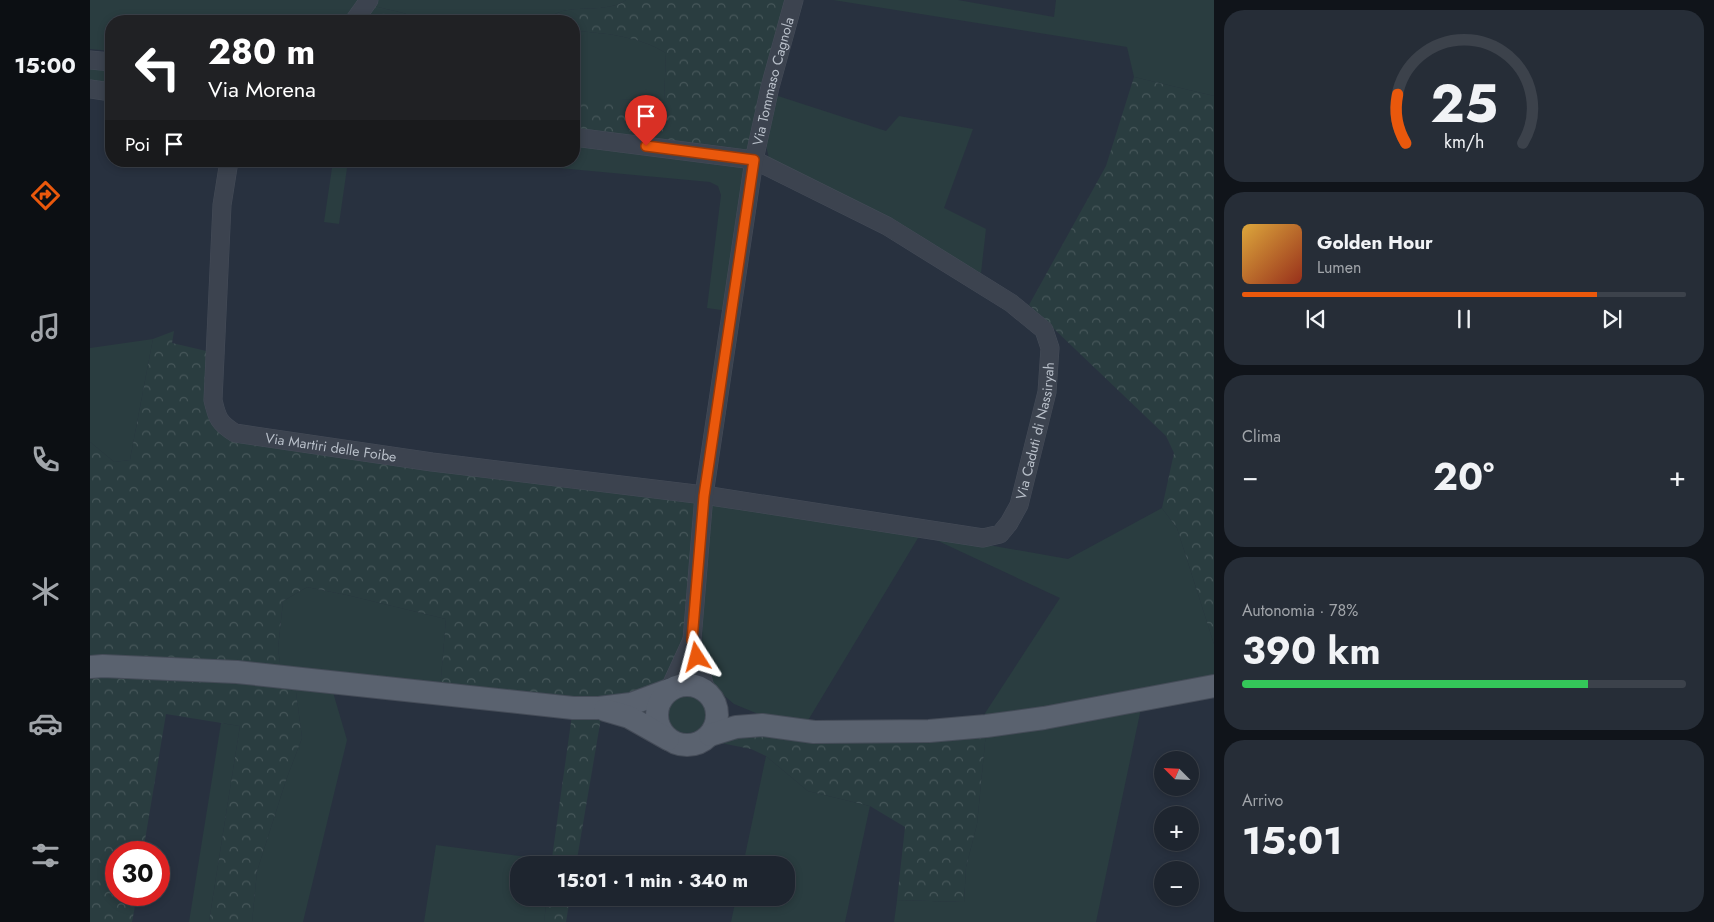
<!DOCTYPE html>
<html lang="it">
<head>
<meta charset="utf-8">
<style>
  body { margin:0; font-family:Jost,sans-serif; background:#262d37; color:#f1f3f6; height:100vh; display:flex; flex-direction:column; font-size:19px; white-space:nowrap }
  * { box-sizing:border-box; margin:0 }
  p { font-size:16px; color:#a1a5aa }
  .icon { flex:none; width:28px; height:28px; fill:none; stroke:currentColor; stroke-width:2; stroke-linecap:round; stroke-linejoin:round }
  .map { position:relative; flex:1; overflow:hidden }
  .side { display:flex; flex-direction:column; gap:10px; padding:10px; background:#10141a; width:500px }
  .side>* { flex:none }
  .guide { position:absolute; left:15px; top:15px; width:475px; height:152px; border-radius:20px; box-shadow:0 2px 8px #0003,0 0 0 1px #3c424b; background:#202124; color:#fff; overflow:hidden }
  .needle { width:32px; rotate:294deg }
  .fabs { position:absolute; left:1064px; top:751px; display:grid; gap:10px }
  .fabs a { display:grid; place-items:center; width:45px; height:45px; border-radius:50%; background:#1e252f; box-shadow:0 2px 8px #0003,0 0 0 1px #3c424b; font-size:25px }
  .speed { position:absolute; left:15px; top:841px; display:flex; gap:10px; font-size:25px; font-weight:700; text-align:center }
  .speed>* { display:grid; place-content:center; width:65px; height:65px; border-radius:50%; background:#1e252f; box-shadow:0 2px 8px #0003,0 0 0 1px #3c424b; line-height:1 }
  .speed .limit { border:8px solid #d22; background:#fff; color:#111 }
  .pin { position:absolute; display:grid; place-items:center; width:42px; height:42px; color:#fff; margin:-51px -21px; border-radius:50% 50% 50% 0; rotate:-45deg; box-shadow:0 0 5px #0007 }
  .pin .icon { rotate:45deg }
  .me { position:absolute; width:55px; margin:-28px; rotate:351deg; stroke-linejoin:round; filter:drop-shadow(0 0 4px #0008) }
  .turn { display:flex; align-items:center; gap:18px; height:105px; padding:0 20px; font-size:22px }
  .turn .icon { width:65px; height:65px; stroke-width:2.5 }
  .turn b { display:block; font-size:35px; line-height:42px }
  .then { display:flex; align-items:center; height:48px; padding:0 20px; background:#0003; gap:10px; font-size:19px }
  .big { font-size:38px; font-weight:700; line-height:1.1 }
  .side .tile { flex:1; display:flex; flex-direction:column; justify-content:center; gap:8px; min-width:0; padding:0 18px; border-radius:20px; background:#262d37 }
  .side .dial { align-items:center; gap:0 }
  .dial svg { height:130px; overflow:visible; fill:none; stroke:#3c424b; stroke-width:7; stroke-linecap:round; text-anchor:middle }
  .dial text { fill:#f1f3f6; stroke:none }
  .song { display:flex; align-items:center; gap:15px }
  .cover { width:60px; height:60px; border-radius:8px; background:linear-gradient(135deg,hsl(40 70% 55%),hsl(10 70% 35%)) }
  .played { height:5px; border-radius:2px; background:linear-gradient(90deg,#ea580c 80%,#3c424b 80%) }
  .keys { display:flex; justify-content:space-around; direction:ltr }
  .heat { display:flex; justify-content:space-between; align-items:center; font-size:28px; direction:ltr }
  .charge { height:8px; border-radius:4px; background:linear-gradient(90deg,#34c759 78%,#3c424b 0) }
  .trip { position:absolute; left:420px; top:856px; width:285px; height:50px; border-radius:20px; background:#1e252f; box-shadow:0 2px 8px #0003,0 0 0 1px #3c424b; font-weight:700; line-height:50px; text-align:center }
  main { display:flex; flex:1; min-height:0 }
  .tabs { display:flex; flex-direction:column; width:90px; justify-content:space-around; align-items:center; background:#0c0f13; color:#a1a5aa }
  .tabs .icon { width:35px; height:35px }
  .tabs .on { color:#ea580c }
  .tabs b { font-size:22px; color:#f1f3f6 }
  .map>svg:first-child { display:block }
  .green { fill:#2a3d40 }
  .forest { fill:url(#forest-crowns) }
  .lines { fill:none; stroke-linecap:round; stroke-linejoin:round }
  .minor-casing { stroke:#454c58; stroke-width:19 }
  .major-casing { stroke:#454c58; stroke-width:24 }
  .minor { stroke:#3c434f; stroke-width:18 }
  .major { stroke:#5a626f; stroke-width:22 }
  .route-casing { stroke:#983908; stroke-width:12 }
  .route { stroke:#ea580c; stroke-width:9 }
  .labels { text-anchor:middle; stroke-width:5; stroke-linejoin:round; paint-order:stroke }
  .street-label { font-size:14px; fill:#b8bfc9; stroke:#212834 }
</style>
</head>
<body>
<main>
<nav class="tabs">
<b>15:00</b>
<svg class="icon on" aria-label="directions" viewBox="0 0 24 24"><path d="M12 3l9 9-9 9-9-9zM9 14v-3h6M13 9l2 2-2 2"/></svg>
<svg class="icon" aria-label="music" viewBox="0 0 24 24"><path d="M9 18V5l10-2v13"/><circle cx="6" cy="18" r="3"/><circle cx="16" cy="16" r="3"/></svg>
<svg class="icon" aria-label="phone" viewBox="0 0 24 24"><path d="M5 4h4l2 5-3 2q2 4 5 5l2-3 5 2v4C11 20 4 13 5 4z"/></svg>
<svg class="icon" aria-label="climate" viewBox="0 0 24 24"><path d="M12 3v18M4 7l16 10M4 17L20 7"/></svg>
<svg class="icon" aria-label="car" viewBox="0 0 24 24"><path d="M5 17H2v-5l4-1 3-4h7l3 4 3 1v5h-3M9 17h6M6 11h13"/><circle cx="7" cy="17" r="2"/><circle cx="17" cy="17" r="2"/></svg>
<svg class="icon" aria-label="filters" viewBox="0 0 24 24"><path d="M4 7h16M4 17h16"/><circle cx="9" cy="7" r="2"/><circle cx="15" cy="17" r="2"/></svg>
</nav>
<div class="map">
<svg width="1124" height="922" viewBox="0 0 1124 922">
  <defs>
    <pattern id="forest-crowns" width="20" height="18" patternUnits="userSpaceOnUse" patternTransform="scale(1.25)"><rect width="20" height="18" fill="#2a3d40"/><path d="M2 6a3 3 0 1 1 6 0M12 15a3 3 0 1 1 6 0" fill="none" stroke="#47575a"/></pattern>
  </defs>
  <rect width="100%" height="100%" fill="#28313f"/>
  <!-- green -->
  <g class="green">
    <polygon points="0,0 274,0 261,21 21,21 21,51 0,49"/>
    <path d="M 287,0 L 536,0 C 515,16 474,0 456,21 L 338,21 L 313,13 L 283,6 Z"/>
    <polygon points="743,0 868,0 964,17 966,0 1124,0 1124,96 1044,77 1037,47"/>
    <path d="M 484,31 C 515,33 549,36 576,53 L 574,103 L 530,99 L 484,99 Z"/>
    <polygon points="0,63 21,64 21,84 0,82"/>
    <polygon points="685,95 796,131 809,116 883,129 854,208 896,229 891,273 680,162 675,142"/>
    <polygon points="484,143 658,165 638,311 617,308 631,195 628,186 620,182 458,167 458,161 484,161"/>
    <polygon points="243,161 258,161 249,224 234,222"/>
    <polygon points="63,339 40,460 24,462 0,442 0,348"/>
    <polygon points="614,500 831,533 978,559 1072,508 1087,528 1124,644 1124,678 888,724 970,598 831,533 717,722 673,716 644,704 630,692 621,680 612,645"/>
    <polygon points="217,587 257,595 356,619 350,690 191,672 188,648 193,601"/>
    <polygon points="204,677 240,682 257,740 213,922 162,922 167,871 196,780 212,738"/>
    <circle cx="597" cy="713" r="20"/>
    <polygon points="1053,699 1006,922 804,922 807,900 874,902 876,867 887,824 896,732"/>
    <polygon points="131,723 150,726 119,922 99,922"/>
    <polygon points="676,756 718,791 780,806 755,922 641,922 646,898 696,898 696,865 653,865"/>
    <polygon points="346,845 461,860 461,865 429,865 429,898 457,898 454,922 334,922"/>
  </g>
  <!-- forest -->
  <g class="forest">
    <path d="M 536,0 L 698,0 L 660,155 L 484,133 L 484,99 L 530,99 L 574,103 L 576,53 C 549,36 515,33 484,31 L 484,21 L 456,21 C 474,0 515,16 536,0 Z"/>
    <polygon points="283,6 313,13 338,21 269,21"/>
    <polygon points="1044,77 1124,96 1124,644 1087,528 1072,508 1084,453 1076,436 939,305 1016,166"/>
    <polygon points="84,331 82,343 125,353 127,425 612,500 595,640 584,665 573,680 553,693 511,701 350,690 356,619 257,595 217,587 193,601 188,648 191,672 0,663 0,442 24,462 40,460 63,339"/>
    <polygon points="0,667 204,677 212,738 196,780 167,871 162,922 119,922 150,726 76,714 53,852 26,852 26,895 47,895 42,922 0,922"/>
    <polygon points="482,715 511,718 486,865 461,865"/>
    <polygon points="896,732 887,824 876,867 874,902 807,900 815,827 780,806 718,791 676,756 661,749 626,742 663,736"/>
    <polygon points="457,898 480,898 476,922 454,922"/>
  </g>
  <g class="lines">
    <defs>
      <g id="minor">
        <polyline points="264,21 279,0"/>
        <polyline points="0,60 21,62"/>
        <polyline points="0,89 21,92"/>
        <path id="s1" d="M 139,161 L 132,205 L 123,400 C 127,418 129,423 145,433 L 342,462 L 614,495 L 893,538 L 910,534 L 919,523 L 929,505 L 957,392 L 960,348 L 954,330 L 921,303 L 797,226 L 664,160 L 484,137"/>
        <polyline points="579,690 602,640"/>
        <path id="s2" d="M 616,691 L 602,640 L 614,495 L 664,160 L 680,87 L 704,0"/>
      </g>
      <g id="major">
        <polyline points="0,667 13,666 147,672 483,708 509,708 541,704 579,690"/>
        <circle cx="597" cy="715" r="30"/>
        <polyline points="515,710 539,717 578,739"/>
        <polyline points="620,735 646,727 672,725 724,732 839,731 896,726 954,718 1124,686"/>
      </g>
    </defs>
    <!-- minor casing -->
    <use href="#minor" class="minor-casing"/>
    <!-- major casing -->
    <use href="#major" class="major-casing"/>
    <!-- minor -->
    <use href="#minor" class="minor"/>
    <!-- major -->
    <use href="#major" class="major"/>
  </g>
  <g class="lines">
    <defs>
      <polyline id="route" points="556,146 664,160 614,496 602,640 607,657"/>
    </defs>
    <!-- route casing -->
    <use href="#route" class="route-casing"/>
    <!-- route -->
    <use href="#route" class="route"/>
  </g>
  <g class="labels">
    <!-- street labels -->
    <g class="street-label">
      <text dy="5" stroke="none"><textPath href="#s2" startOffset="618">Via Tommaso Cagnola</textPath></text>
      <text dy="5" stroke="none"><textPath href="#s1" startOffset="1165">Via Caduti di Nassiryah</textPath></text>
      <text dy="5" stroke="none"><textPath href="#s1" startOffset="378">Via Martiri delle Foibe</textPath></text>
    </g>
  </g>
</svg>
<div class="fabs">
<a><svg class="needle" viewBox="-14 -14 28 28"><path d="M0-13l5 13h-10z" fill="#e53935"/><path d="M0 13l5-13h-10z" fill="#a1a5aa"/></svg></a>
<a>+</a>
<a>−</a>
</div>
<div class="speed"><div class="limit">30</div></div>
<div class="pin" style="left:556px;top:146px;background:#d93025"><svg class="icon" aria-label="arrive" viewBox="0 0 24 24"><path d="M6 21V4h12l-3 4 3 4H6"/></svg></div>
<svg class="me" style="left:607px;top:657px" viewBox="-20 -20 40 40"><path d="M0-17L14 15 0 8-14 15z" fill="#ea580c" stroke="#fff" stroke-width="4"/></svg>
<div class="trip">15:01 · 1 min · 340 m</div>
<div class="guide">
<div class="turn"><svg class="icon" aria-label="left" viewBox="0 0 24 24"><path d="M17 20v-9H6M10 6l-5 5 5 5"/></svg><div><b>280 m</b>Via Morena</div></div>
<div class="then">Poi<svg class="icon" aria-label="arrive" viewBox="0 0 24 24"><path d="M6 21V4h12l-3 4 3 4H6"/></svg></div>
</div>
</div>
<section class="side">
<div class="tile dial"><svg viewBox="0 0 100 80">
<path d="M14 69A42 42 0 1 1 86 69"/>
<path d="M14 69A42 42 0 0 1 9 39" stroke="#ea580c"/>
<text x="50" y="56" font-size="32" font-weight="700">25</text>
<text x="50" y="72" font-size="11">km/h</text>
</svg></div>
<div class="tile">
<div class="song"><i class="cover"></i><div><b>Golden Hour</b><p>Lumen</p></div></div>
<div class="played"></div>
<div class="keys"><svg class="icon" aria-label="previous" viewBox="0 0 24 24"><path d="M18 5L8 12l10 7zM5 5v14"/></svg><svg class="icon" aria-label="pause" viewBox="0 0 24 24"><path d="M8 5v14M16 5v14"/></svg><svg class="icon" aria-label="next" viewBox="0 0 24 24"><path d="M6 5l10 7-10 7zM19 5v14"/></svg></div>
</div>
<div class="tile"><p>Clima</p>
<div class="heat"><a>−</a><b class="big">20°</b><a>+</a></div>
</div>
<div class="tile"><p>Autonomia · 78%</p><b class="big">390 km</b><div class="charge"></div></div>
<div class="tile"><p>Arrivo</p><b class="big">15:01</b></div>
</section>
</main>
</body>
</html>
